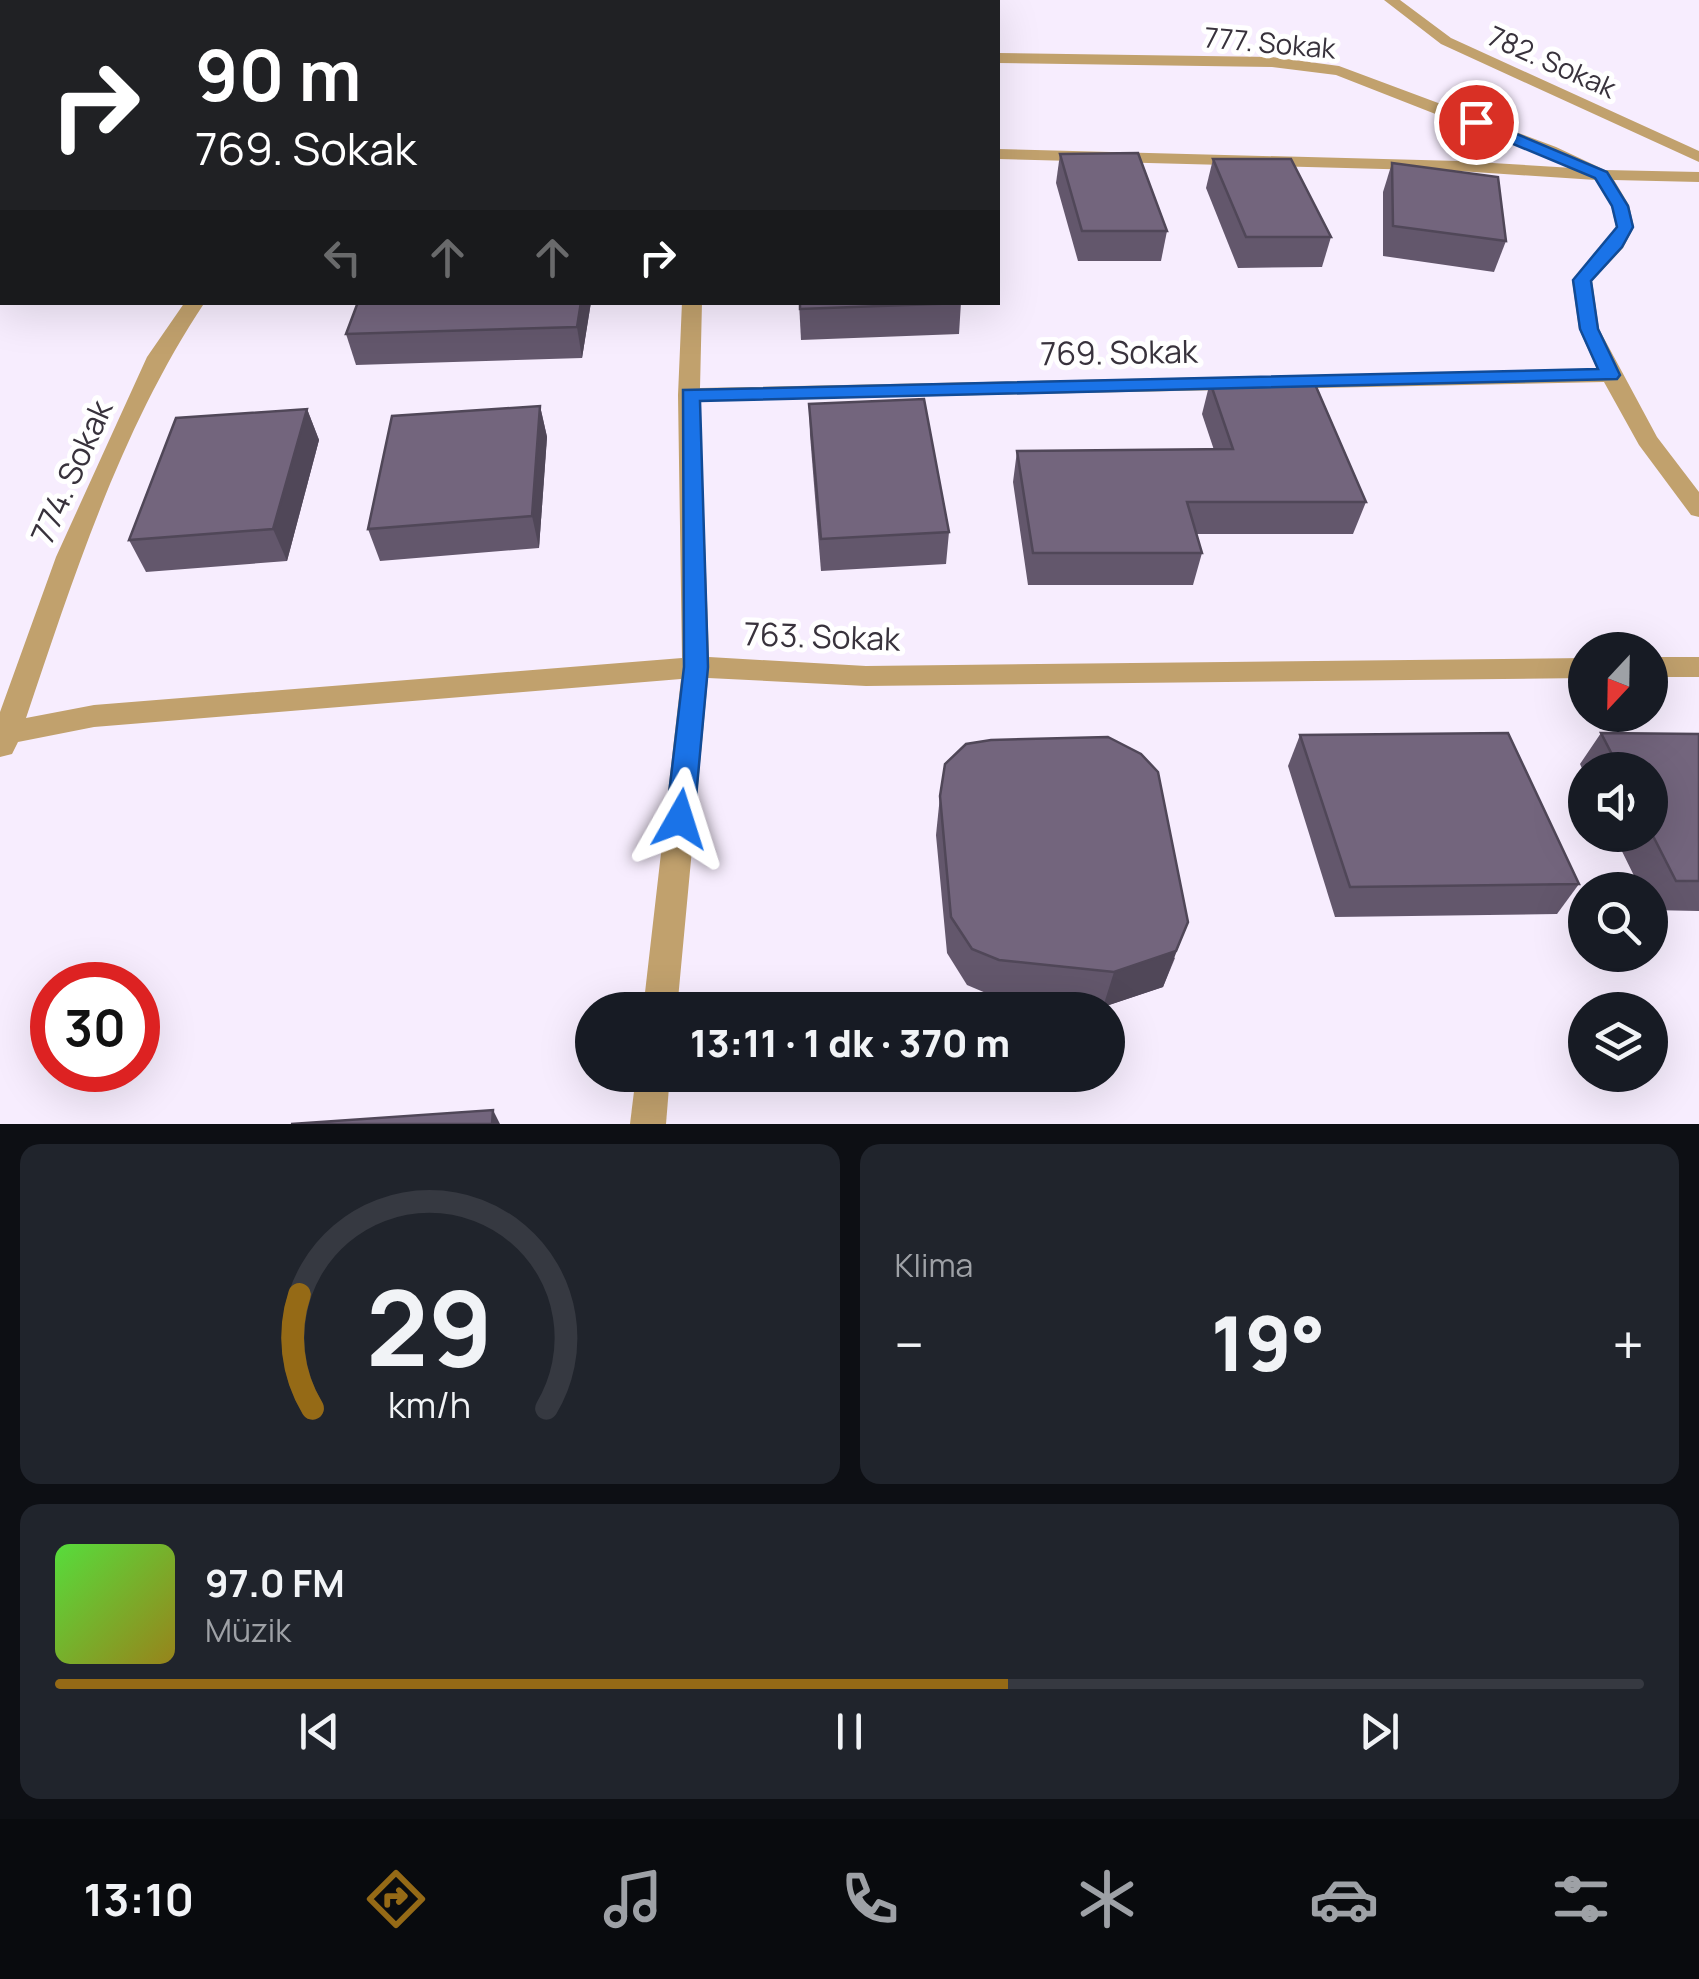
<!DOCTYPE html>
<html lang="tr">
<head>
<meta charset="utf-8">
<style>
  body { margin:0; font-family:Manrope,sans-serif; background:#20242c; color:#f1f3f6; height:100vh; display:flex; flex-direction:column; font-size:38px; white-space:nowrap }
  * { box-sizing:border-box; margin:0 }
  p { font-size:32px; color:#9ea1a6 }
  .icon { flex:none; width:55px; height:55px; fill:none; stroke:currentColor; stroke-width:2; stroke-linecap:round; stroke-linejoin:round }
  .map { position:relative; height:1124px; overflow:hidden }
  .drawer { display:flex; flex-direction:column; gap:20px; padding:20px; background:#0d0f14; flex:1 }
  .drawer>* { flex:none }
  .hud { position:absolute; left:0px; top:0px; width:1000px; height:305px; box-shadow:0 10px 40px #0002; background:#202124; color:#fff; overflow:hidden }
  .needle { width:65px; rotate:202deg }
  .buttons { position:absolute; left:1568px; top:632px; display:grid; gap:20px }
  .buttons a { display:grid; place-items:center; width:100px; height:100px; border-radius:50%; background:#171b24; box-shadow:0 10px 40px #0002; font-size:50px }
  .speed { position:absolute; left:30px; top:962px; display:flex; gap:20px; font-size:50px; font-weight:700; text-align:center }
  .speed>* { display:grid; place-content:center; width:130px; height:130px; border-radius:50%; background:#171b24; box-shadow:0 10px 40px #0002; line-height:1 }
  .speed .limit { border:15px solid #d22; background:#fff; color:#111 }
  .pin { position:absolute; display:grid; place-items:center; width:85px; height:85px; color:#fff; margin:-42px; border:5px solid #fff; border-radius:50%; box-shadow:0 2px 10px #0007 }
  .me { position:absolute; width:110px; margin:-55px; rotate:6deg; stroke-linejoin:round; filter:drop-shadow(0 0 8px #0008) }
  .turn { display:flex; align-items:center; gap:35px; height:210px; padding:0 30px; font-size:45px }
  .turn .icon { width:130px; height:130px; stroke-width:2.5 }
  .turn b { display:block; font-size:70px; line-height:85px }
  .lanes { display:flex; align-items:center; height:95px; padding:0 30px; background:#0003; justify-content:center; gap:50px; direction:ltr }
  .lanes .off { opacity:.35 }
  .big { font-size:75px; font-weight:800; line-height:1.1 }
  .drawer .tile { flex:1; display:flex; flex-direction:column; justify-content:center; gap:15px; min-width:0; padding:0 35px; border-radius:20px; background:#20242c }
  .drawer .dial { align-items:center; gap:0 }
  .dial svg { height:260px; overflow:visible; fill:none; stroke:#363941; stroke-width:7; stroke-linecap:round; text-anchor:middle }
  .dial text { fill:#f1f3f6; stroke:none }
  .song { display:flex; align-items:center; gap:30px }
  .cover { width:120px; height:120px; border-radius:15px; background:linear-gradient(135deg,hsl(110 70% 55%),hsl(50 70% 35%)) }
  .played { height:10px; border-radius:5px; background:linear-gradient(90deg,#956a16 60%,#363941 60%) }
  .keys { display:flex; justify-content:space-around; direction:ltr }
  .heat { display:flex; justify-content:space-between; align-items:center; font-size:55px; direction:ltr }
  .drawer .tiles { flex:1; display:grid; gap:20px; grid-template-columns:1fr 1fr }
  .tile:last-child { grid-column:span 2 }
  .trip { position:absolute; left:575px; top:992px; width:550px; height:100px; border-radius:50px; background:#171b24; box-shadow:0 10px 40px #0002; font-weight:800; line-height:100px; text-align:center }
  .menu { display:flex; height:160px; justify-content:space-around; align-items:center; background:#090b0e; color:#9ea1a6 }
  .menu .icon { width:70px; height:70px }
  .menu .selected { color:#956a16 }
  .menu b { font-size:45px; color:#f1f3f6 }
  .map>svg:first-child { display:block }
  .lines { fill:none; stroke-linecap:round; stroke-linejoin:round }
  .street { fill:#c1a16d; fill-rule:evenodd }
  .secondary { fill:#a87817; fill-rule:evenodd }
  .wall { fill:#63576c }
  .shaded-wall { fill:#504758 }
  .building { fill:#73657d; stroke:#504758; stroke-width:2.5 }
  .route { fill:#1a73e8; stroke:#114b97; stroke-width:2.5 }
  .labels { text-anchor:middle; stroke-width:10; stroke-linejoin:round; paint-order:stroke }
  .far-street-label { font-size:28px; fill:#38323c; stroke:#fff }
  .street-label { font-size:32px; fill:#38323c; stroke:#fff }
</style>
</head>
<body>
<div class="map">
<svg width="1699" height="1124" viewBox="0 0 1699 1124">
  <rect width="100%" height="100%" fill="#f7edfe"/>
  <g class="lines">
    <!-- street -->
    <g class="street">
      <rect x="709" y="0" width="14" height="2"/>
      <polygon points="1384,0 1400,0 1451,38 1699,151 1699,162 1441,44"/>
      <path d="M 998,53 L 1272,57 L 1339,66 L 1556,147 L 1605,170 L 1699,172 L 1699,182 L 1614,180 L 1629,205 L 1634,227 L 1623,248 L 1592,281 L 1599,329 L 1657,437 L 1699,492 L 1699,517 L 1691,515 L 1639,445 L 1604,382 L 700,401 L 709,657 L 866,666 L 1585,658 L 1585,678 L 866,686 L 708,678 L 677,1010 L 643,1010 L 681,679 L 94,727 L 18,742 L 12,754 L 0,757 L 0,712 L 56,557 L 147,357 L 185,302 L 205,302 C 121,428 74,576 26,718 L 94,705 L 682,658 L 678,395 L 682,302 L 702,302 L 700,388 L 1597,369 L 1579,329 L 1572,280 L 1608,241 L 1616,227 L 1611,205 L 1596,180 L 1459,171 L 998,159 L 998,149 L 1459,161 L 1573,168 L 1336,75 L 1272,67 L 998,63 Z"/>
      <rect x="0" y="146" width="2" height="10"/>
      <rect x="1650" y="657" width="49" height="20"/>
      <polygon points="636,1075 670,1075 666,1124 630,1124"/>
    </g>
    <!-- secondary -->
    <polygon class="secondary" points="2,107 2,119 0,120 0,108"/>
  </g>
  <!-- wall -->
  <g class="wall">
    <polygon points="1060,154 1167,231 1161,261 1078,261 1056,183"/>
    <polygon points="1213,159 1331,237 1322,267 1238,268 1206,188"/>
    <polygon points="1392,163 1506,241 1494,272 1383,256 1383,192"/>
    <polygon points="358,302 591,302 582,358 356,365 346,334"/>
    <polygon points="799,302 961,302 959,334 801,340"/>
    <polygon points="1210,382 1366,502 1353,534 1196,534 1202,553 1193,585 1028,585 1013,482 1017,451 1214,450 1202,414"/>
    <polygon points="809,404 949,532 946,564 821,571 810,435"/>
    <polygon points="540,406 547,437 539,548 380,561 368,529"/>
    <polygon points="307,409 319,440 287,561 146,572 129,540"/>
    <polygon points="1601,733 1699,734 1699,911 1651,910 1650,890 1641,890 1614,835 1650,835 1650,770 1585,770 1585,775 1580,764"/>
    <polygon points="1300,735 1579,884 1557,914 1335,917 1288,766"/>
    <polygon points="940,796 1175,958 1163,987 1103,1007 993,996 967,985 947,953 936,835"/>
  </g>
  <!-- shaded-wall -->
  <g class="shaded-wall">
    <polygon points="280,0 307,0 305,2 278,2"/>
    <polygon points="488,0 502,0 503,2 486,2"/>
    <polygon points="581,302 591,302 582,358 577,327"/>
    <polygon points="540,406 547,437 539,548 532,516"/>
    <polygon points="307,409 319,440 287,561 273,529"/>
    <polygon points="1188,922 1163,987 1103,1007 1114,972"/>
    <polygon points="493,1110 500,1124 492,1124"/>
  </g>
  <!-- building -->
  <g class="building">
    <polygon points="200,0 280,0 278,2 198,2"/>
    <polygon points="412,0 488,0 486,2 411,2"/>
    <polygon points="1138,153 1167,231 1082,231 1060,154"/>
    <polygon points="1213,159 1291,159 1331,237 1246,237"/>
    <polygon points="1392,163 1498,177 1506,241 1393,226"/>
    <polygon points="358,302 581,302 577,327 346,334"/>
    <polygon points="800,302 961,302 961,303 800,309"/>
    <polygon points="1210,382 1314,382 1366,502 1187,502 1202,553 1033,553 1017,451 1233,449"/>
    <polygon points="924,399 949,532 821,539 809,404"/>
    <polygon points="540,406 532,516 368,529 392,416"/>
    <polygon points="307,409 273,529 129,540 176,418"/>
    <polygon points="1508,733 1579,884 1350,887 1300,735"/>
    <polygon points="1601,733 1699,734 1699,881 1676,881 1650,830 1650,770 1620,770"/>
    <polygon points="1108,737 1141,754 1158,772 1188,922 1176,951 1114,972 999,960 972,949 951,917 940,796 945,764 966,744 991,740"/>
    <polygon points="493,1110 492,1124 291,1124"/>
  </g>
  <!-- route -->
  <polygon class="route" points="1470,119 1481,119 1607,172 1628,206 1633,227 1622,247 1591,281 1598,329 1620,375 1617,379 700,401 708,667 694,819 690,827 680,831 670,827 666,819 684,667 683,390 1598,369 1580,329 1573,280 1617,227 1612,206 1595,178 1470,126"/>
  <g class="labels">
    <!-- far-street labels -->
    <g class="far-street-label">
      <text transform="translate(1270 43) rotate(5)" y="10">777. Sokak</text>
      <text transform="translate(1552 62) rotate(24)" y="10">782. Sokak</text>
    </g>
    <!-- street labels -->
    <g class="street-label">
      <text transform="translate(1119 353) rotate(-1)" y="11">769. Sokak</text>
      <text transform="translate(72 472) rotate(-66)" y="11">774. Sokak</text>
      <text transform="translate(822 637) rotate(2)" y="11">763. Sokak</text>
    </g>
  </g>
</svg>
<div class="buttons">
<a><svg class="needle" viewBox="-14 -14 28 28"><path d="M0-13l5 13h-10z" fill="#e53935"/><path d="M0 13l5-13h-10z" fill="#9ea1a6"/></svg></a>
<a><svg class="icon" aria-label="sound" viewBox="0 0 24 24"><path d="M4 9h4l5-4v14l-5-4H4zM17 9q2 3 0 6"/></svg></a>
<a><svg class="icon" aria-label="search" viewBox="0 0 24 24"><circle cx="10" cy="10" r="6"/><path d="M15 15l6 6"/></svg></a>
<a><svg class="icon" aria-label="layers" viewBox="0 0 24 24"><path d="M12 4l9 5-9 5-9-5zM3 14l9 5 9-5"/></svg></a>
</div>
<div class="speed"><div class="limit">30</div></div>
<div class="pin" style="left:1476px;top:122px;background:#d93025"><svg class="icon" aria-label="arrive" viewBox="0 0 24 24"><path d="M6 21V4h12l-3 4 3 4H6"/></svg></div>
<svg class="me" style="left:680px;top:819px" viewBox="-20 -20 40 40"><path d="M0-17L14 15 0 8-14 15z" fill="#1a73e8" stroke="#fff" stroke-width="4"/></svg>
<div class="trip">13:11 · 1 dk · 370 m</div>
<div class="hud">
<div class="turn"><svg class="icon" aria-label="right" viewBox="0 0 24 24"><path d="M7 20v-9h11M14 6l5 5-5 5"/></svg><div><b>90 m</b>769. Sokak</div></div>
<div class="lanes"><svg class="icon off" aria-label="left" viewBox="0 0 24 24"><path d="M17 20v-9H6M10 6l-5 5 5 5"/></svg><svg class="icon off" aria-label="ahead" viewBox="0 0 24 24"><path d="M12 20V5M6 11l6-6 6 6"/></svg><svg class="icon off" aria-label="ahead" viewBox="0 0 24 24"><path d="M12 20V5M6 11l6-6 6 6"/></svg><svg class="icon" aria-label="right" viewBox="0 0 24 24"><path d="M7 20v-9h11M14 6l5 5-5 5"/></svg></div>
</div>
</div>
<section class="drawer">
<div class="tiles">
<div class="tile dial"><svg viewBox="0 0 100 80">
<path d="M14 69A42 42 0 1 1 86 69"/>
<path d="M14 69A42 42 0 0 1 10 34" stroke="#956a16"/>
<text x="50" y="56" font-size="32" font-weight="700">29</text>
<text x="50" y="72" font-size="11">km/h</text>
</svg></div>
<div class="tile"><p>Klima</p>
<div class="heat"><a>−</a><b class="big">19°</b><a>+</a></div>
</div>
<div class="tile">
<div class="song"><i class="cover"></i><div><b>97.0 FM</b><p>Müzik</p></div></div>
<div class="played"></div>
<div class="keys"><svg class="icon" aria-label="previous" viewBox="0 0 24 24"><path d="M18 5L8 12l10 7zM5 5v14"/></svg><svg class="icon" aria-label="pause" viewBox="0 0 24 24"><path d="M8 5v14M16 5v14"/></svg><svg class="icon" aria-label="next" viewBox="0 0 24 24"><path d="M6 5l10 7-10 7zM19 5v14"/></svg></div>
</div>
</div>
</section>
<nav class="menu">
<b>13:10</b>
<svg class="icon selected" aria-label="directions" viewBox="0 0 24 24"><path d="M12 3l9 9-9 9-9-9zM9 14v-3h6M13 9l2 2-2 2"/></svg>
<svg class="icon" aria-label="music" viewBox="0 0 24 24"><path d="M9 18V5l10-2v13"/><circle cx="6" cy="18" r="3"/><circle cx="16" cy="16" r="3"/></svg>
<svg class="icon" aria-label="phone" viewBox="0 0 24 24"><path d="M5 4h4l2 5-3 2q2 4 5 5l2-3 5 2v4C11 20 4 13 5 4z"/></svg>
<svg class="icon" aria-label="climate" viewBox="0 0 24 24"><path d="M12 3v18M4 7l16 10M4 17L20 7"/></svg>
<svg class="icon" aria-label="car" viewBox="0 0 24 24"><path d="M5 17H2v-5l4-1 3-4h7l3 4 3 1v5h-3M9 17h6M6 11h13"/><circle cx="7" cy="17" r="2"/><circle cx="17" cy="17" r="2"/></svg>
<svg class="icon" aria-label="filters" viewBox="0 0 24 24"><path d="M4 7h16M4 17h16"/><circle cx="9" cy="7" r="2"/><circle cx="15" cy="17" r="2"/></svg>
</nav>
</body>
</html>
